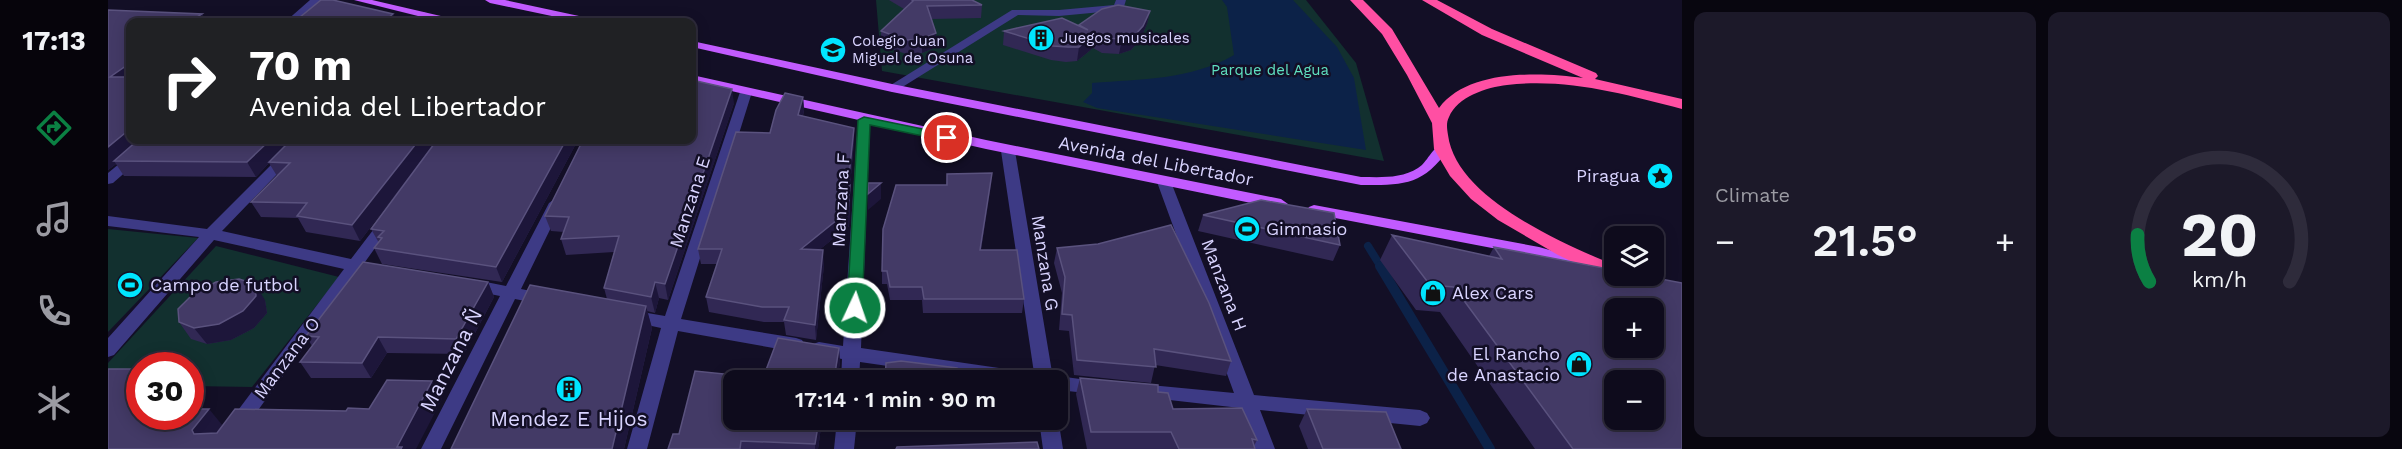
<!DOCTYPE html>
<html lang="en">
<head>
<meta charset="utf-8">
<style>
  body { margin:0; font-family:"Work Sans",sans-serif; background:#1c1929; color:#f1f3f6; height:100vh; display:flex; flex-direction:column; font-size:22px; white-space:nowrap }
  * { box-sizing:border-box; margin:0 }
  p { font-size:20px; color:#9b9ba3 }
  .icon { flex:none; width:33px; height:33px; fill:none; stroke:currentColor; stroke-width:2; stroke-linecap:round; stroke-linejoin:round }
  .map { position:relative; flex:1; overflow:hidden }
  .sheet { display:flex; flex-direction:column; gap:12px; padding:12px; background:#08060f; width:720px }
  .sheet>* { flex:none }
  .guide { position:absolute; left:18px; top:18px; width:570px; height:126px; border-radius:12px; box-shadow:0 3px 15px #0003,0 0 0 2px #2e2b3b; background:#202124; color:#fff; overflow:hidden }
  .fabs { position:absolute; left:1496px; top:226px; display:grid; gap:12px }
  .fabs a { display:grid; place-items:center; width:60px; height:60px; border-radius:12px; background:#0e0b1c; box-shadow:0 3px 15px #0003,0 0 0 2px #2e2b3b; font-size:30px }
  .speed { position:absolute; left:18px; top:352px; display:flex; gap:12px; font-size:30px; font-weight:700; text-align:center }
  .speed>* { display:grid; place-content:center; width:78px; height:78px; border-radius:50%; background:#0e0b1c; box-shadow:0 3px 15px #0003,0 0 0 2px #2e2b3b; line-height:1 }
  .speed .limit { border:9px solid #d22; background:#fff; color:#111 }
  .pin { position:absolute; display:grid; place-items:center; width:51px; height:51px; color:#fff; margin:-26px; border:3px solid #fff; border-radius:50%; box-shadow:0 2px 6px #0007 }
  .me { position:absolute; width:66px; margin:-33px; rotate:3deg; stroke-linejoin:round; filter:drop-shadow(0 0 4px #0008) }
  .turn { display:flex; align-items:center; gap:21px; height:126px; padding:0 24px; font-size:27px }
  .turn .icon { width:78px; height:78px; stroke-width:2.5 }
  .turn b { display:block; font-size:42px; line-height:51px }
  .big { font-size:45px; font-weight:600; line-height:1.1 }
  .sheet .card { flex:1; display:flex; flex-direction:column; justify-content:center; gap:9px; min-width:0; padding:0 21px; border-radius:12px; background:#1c1929 }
  .sheet .dial { align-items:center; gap:0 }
  .dial svg { height:156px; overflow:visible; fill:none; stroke:#2e2b3b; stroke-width:7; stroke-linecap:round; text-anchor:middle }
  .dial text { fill:#f1f3f6; stroke:none }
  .heat { display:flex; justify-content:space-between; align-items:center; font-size:33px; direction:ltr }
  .sheet .tiles { flex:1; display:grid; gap:12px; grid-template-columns:repeat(2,1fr) }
  .trip { position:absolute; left:615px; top:370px; width:345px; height:60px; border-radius:12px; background:#0e0b1c; box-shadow:0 3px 15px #0003,0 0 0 2px #2e2b3b; font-weight:600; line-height:60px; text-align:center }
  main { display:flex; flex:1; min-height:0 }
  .dock { display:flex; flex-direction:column; width:108px; justify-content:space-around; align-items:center; background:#06040b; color:#9b9ba3 }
  .dock .icon { width:42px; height:42px }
  .dock .active { color:#0b8043 }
  .dock b { font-size:27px; color:#f1f3f6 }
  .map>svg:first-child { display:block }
  .green { fill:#12302f }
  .water { fill:#0c2248 }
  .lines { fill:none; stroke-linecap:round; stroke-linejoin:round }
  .stream-far1 { stroke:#0c2248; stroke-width:8 }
  .stream { stroke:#0c2248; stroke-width:10 }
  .minor { fill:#3d3a85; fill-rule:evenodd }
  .major { fill:#c25bff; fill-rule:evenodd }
  .highway { fill:#ff4fa3; fill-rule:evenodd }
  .wall { fill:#312854 }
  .shaded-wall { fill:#1d163a }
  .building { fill:#433a66; stroke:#5a527e; stroke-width:1.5; fill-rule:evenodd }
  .route { fill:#0b8043; stroke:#07532c; stroke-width:1.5 }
  .labels { text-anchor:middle; stroke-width:5; stroke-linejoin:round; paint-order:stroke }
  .far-poi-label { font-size:15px; fill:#d9d4ff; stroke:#130f26; text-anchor:start }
  .far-park-label { font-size:15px; fill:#5fe0c0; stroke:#130f26 }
  .street-label { font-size:18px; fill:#d9d4ff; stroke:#130f26 }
  .poi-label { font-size:18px; fill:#d9d4ff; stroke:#130f26; text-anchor:start }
  .near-street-label { font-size:21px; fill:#d9d4ff; stroke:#130f26 }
  .near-poi-label { font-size:21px; fill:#d9d4ff; stroke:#130f26 }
</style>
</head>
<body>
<main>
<nav class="dock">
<b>17:13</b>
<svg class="icon active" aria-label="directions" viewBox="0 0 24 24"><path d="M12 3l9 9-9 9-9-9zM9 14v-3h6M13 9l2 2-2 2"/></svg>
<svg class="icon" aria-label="music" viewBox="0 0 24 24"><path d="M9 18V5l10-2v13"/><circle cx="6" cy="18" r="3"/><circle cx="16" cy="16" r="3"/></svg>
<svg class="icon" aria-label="phone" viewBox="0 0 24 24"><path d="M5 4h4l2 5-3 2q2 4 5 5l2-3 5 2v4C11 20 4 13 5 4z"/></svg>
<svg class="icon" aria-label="climate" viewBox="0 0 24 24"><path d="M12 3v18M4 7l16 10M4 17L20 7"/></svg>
</nav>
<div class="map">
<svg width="1574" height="449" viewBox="0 0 1574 449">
  <rect width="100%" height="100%" fill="#130f26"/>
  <!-- green -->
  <g class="green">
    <polygon points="768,0 1198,0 1248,63 1276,161 774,71"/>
    <polygon points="0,229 90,238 0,332"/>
    <polygon points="108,246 231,277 144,387 83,386 82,366 32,366 31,385 0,385 0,363"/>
  </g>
  <!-- water -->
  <path class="water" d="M 1114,0 L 1185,0 L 1229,47 L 1246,78 L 1258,150 L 989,108 L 975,102 L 984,93 L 984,83 C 1033,79 1083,80 1126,55 L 1119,7 Z"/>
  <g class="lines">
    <!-- stream-far1 -->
    <polyline class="stream-far1" points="1260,246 1273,267"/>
    <!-- stream -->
    <polyline class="stream" points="1272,266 1382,449"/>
    <!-- minor -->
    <g class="minor">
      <polygon points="202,0 213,0 188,22 177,22"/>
      <polygon points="1008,0 1018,0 1015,10 951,16 910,15 788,91 784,92 778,88 904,10 951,10 1006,5"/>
      <polygon points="316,12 321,15 315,22 304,22 312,13"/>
      <polygon points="638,88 644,92 573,319 688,338 694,340 697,345 694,350 688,352 570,331 539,449 519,449 553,328 516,320 514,316 516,312 522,310 557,316 632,92"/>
      <polygon points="756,116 762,120 753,348 926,373 893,151 900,147 907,151 945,378 950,376 994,382 997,387 994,392 988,394 950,390 950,381 884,381 752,362 751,381 733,381 734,359 705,354 702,349 705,344 711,342 735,346 750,120"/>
      <polygon points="40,140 54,140 5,183 0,184 0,173"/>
      <polygon points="188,140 202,140 114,231 243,259 275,217 280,215 287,220 257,262 277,267 279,271 277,275 271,276 250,272 122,449 101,449 236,269 106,240 6,355 0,357 0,338 91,237 0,226 0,216 99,229"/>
      <polygon points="1056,178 1063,182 1146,395 1312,410 1319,413 1322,418 1319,423 1312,426 1152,410 1167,449 1147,449 1132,408 1035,397 1033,392 1035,387 1042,385 1126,393 1049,182"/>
      <polygon points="448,198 455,203 413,289 443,295 445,299 443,303 437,305 407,299 333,449 313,449 392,296 357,289 355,285 357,281 363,279 398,286 441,203"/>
      <polygon points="950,418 955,449 935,449 931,420 950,420"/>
      <polygon points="729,420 749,420 746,449 726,449"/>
    </g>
    <!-- major -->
    <g class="major">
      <polygon points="246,0 264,0 350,20 351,22 334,22"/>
      <polygon points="377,0 397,0 485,19 490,22 472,22 382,3"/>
      <path d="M 584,41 L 784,84 L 1253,177 C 1272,177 1293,179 1310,168 C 1320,162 1323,148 1334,145 L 1341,149 C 1314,186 1296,185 1253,185 L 784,92 L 584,47 Z"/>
      <polygon points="584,75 878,140 1173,199 1180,204 1173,209 878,149 584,82"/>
      <polygon points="1206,205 1431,247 1506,268 1506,276 1512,276 1506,278 1431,257 1201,213 1199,210 1201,207"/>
    </g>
    <!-- highway -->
    <path class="highway" d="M 1242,0 L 1255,0 L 1284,29 L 1331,108 C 1360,69 1432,72 1475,78 L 1374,35 L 1314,0 L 1329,0 L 1384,29 L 1488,73 L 1490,76 L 1487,79 L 1574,99 L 1574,109 C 1516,94 1459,78 1399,85 C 1379,87 1349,97 1341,117 C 1338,123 1339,128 1340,135 C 1348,198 1454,243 1506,265 L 1506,276 L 1514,276 L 1513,278 L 1506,280 L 1499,278 L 1450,255 L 1390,220 L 1363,199 L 1342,176 L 1326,149 L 1324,123 L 1299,75 L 1274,34 Z"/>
  </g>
  <!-- wall -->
  <g class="wall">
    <polygon points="781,0 864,0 874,5 873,18 824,19 828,33 828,47 814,53 798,54 773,45 773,31 796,9"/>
    <polygon points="0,10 94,14 99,22 22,22 22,140 329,140 252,241 198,232 190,218 153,217 143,202 169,176 161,163 148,177 16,176 8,164 0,170"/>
    <polygon points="1042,11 1039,24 1032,40 1023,50 1011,54 994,53 985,48 969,61 958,62 943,60 895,45 896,31 971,26"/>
    <polygon points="695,97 696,110 695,116 746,128 746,141 742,186 742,199 741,226 711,250 716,265 708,340 678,335 676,322 656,322 601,312 598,297 609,264 593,264 590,249 662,133"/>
    <polygon points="626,103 560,300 551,298 547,313 539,311 544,328 516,449 343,449 499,299 496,288 506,252 458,255 453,239 456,232 443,231 437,216"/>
    <polygon points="329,140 470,140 394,282 274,264 266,248 271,243 263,229"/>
    <polygon points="884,173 873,250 916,299 914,313 815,313 814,300 782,300 779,284 774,284 774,271 838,185 839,174"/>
    <polygon points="1095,215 1232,245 1225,261 1090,231"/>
    <polygon points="1284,235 1381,256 1386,247 1574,449 1427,449 1332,312 1308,310 1272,260"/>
    <polygon points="949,248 1123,361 1118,376 1047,365 1043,383 966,375 961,331 951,330 954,293 946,263"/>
    <polygon points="380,282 386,297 356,354 279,353 263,378 203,378 192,362 204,346 198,336"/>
    <polygon points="157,300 159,313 146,328 123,340 99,344 83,339 71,322"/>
    <polygon points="670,338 731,348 732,362 729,381 626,381 626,420 714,420 710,449 560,449 565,434 571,434 587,371 655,378"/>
    <polygon points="972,378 1050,392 1065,409 1149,440 1146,446 1147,449 979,449 968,394"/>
    <polygon points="1199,409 1293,449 1200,449 1191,426"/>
    <polygon points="775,420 848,420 847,426"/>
  </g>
  <!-- shaded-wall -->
  <g class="shaded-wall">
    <polygon points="1042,11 1039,24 1032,40 1023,50 1011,54 1014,39"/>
    <polygon points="94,14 99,22 81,22"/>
    <polygon points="285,14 289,22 275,22"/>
    <polygon points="828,33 828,47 814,53 814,39"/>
    <polygon points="987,33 985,48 969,61 971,47"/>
    <polygon points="22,63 22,83 2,77"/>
    <polygon points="624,89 626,103 560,300 557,284"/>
    <polygon points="695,97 696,110 691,129 690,115"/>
    <polygon points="746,128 746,141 742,186 742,199 741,226 695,263 693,249 740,185"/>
    <polygon points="22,129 22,140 38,140 6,161 8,164 0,170 0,147"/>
    <polygon points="162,140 185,140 161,162 161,163 148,177 139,162"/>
    <polygon points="311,140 329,140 252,241 244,225"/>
    <polygon points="458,140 470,140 394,282 388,267"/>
    <polygon points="884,173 883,186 871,264 872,250"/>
    <polygon points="773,183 773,199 760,210 760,194"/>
    <polygon points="715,250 716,265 708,340 707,325"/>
    <polygon points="380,282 386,297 356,354 348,339"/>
    <polygon points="547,282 551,298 547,313 543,297"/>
    <polygon points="147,284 157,300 159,313 146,328 123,340 99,344 86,328"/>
    <polygon points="538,306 544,328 516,449 504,449"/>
    <polygon points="270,337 279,353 263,378 254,363"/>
    <polygon points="731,348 732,362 729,381 727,381"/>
    <polygon points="83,370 97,388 82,406 82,371"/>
    <polygon points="324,381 334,399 308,449 291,449 289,447"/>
    <polygon points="101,409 115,426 99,448 86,434 84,430"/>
    <polygon points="711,420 714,420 710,449 707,449 707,444"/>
  </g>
  <!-- building -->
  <g class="building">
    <polygon points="213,0 225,0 285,14 275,22 186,22"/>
    <polygon points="804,0 864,0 874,5 819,6 828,33 814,39 798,40 773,31 805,1"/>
    <polygon points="1010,5 1042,11 1035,26 1026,36 1014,39 996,38 987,33 971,47 960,47 945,46 896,31 954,18 980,30 971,25 994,9"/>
    <polygon points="0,10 94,14 81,22 22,22 22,63 2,77 22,77 22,129 0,147"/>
    <polygon points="584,80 624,89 557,284 547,282 543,297 496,288 511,236 453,239 461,217 437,216 475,140 584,140"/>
    <polygon points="677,93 695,97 690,115 746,128 740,185 742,185 740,211 693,249 715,250 707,325 676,320 681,307 654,307 598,297 614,249 590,249 628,132 662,133 668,110"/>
    <polygon points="30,140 162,140 139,162 6,161"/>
    <polygon points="183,140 311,140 244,225 189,216 199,203 143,202 182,163 161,162"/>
    <polygon points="329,140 458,140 388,267 266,248 274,238 270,237 276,231 263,229"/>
    <polygon points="884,173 872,250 909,250 916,299 816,299 814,287 782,287 779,271 774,271 775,229 788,185 839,185 839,174"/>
    <polygon points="760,183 773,183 760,194"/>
    <polygon points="1153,200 1226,213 1232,245 1095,215"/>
    <polygon points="1063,225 1101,303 1123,361 1046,349 1048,367 969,360 964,315 954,314 957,277 949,248 990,244"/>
    <path d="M 1284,235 L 1394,259 L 1386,247 L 1506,270 L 1506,276 L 1537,276 L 1574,283 L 1574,449 L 1465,449 L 1346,287 L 1322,285 ZM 1506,309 L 1545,309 L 1545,348 L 1506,348 ZM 1506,381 L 1545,381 L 1545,420 L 1506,420 Z"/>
    <polygon points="255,262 380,282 348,339 270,337 254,363 192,362 211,337 198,336"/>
    <polygon points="131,279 147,284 148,296 135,311 111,324 86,328 71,322 70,309 85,294 108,282"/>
    <polygon points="422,285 538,306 504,449 343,449"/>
    <polygon points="670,338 731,348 726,379 718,379 717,381 626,381 626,420 711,420 707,444 633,441 632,449 560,449 565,434 571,434 587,371 655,378"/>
    <polygon points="793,361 849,368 848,381 777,381 778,363"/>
    <polygon points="0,369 32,369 32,417 82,417 82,409 101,409 84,430 86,434 109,433 127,409 238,411 240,408 261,409 279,380 324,381 289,447 294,447 293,449 0,449"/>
    <polygon points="972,378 1050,385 1050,392 1060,393 1065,409 1134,408 1149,440 1144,439 1147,449 1071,449 1063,432 983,432"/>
    <polygon points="1199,409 1278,412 1293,449 1215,449"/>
    <polygon points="929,442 931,449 788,449 789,447"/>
  </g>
  <!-- route -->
  <polygon class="route" points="756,117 839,134 845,138 839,141 762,125 754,308 752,312 741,312 739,308 750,120"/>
  <!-- icons -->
  <defs>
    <symbol id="building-disc" viewBox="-11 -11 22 22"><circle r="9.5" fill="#00e5ff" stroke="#130f26"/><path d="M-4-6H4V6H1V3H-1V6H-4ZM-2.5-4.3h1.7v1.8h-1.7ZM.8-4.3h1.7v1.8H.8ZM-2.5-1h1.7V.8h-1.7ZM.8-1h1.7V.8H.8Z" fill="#111"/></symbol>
    <symbol id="school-disc" viewBox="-11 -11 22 22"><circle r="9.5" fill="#00e5ff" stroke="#130f26"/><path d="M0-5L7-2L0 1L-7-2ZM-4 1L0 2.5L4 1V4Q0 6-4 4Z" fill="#111"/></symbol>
    <symbol id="sight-disc" viewBox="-11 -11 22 22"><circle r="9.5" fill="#00e5ff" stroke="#130f26"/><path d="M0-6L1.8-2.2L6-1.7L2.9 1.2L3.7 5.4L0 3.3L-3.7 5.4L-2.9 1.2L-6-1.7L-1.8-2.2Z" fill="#111"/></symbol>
    <symbol id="stadium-disc" viewBox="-11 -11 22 22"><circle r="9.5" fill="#00e5ff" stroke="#130f26"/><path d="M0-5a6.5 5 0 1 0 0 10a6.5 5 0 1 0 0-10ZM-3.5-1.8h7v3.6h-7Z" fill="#111"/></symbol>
    <symbol id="shop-disc" viewBox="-11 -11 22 22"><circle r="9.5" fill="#00e5ff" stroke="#130f26"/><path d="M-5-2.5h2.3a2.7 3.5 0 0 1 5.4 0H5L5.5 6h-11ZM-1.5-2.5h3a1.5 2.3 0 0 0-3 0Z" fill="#111"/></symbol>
  </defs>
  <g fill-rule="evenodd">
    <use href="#building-disc" x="918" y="23" width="30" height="30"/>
    <use href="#school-disc" x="710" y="35" width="30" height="30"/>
    <use href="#sight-disc" x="1537" y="161" width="30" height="30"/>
    <use href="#stadium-disc" x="1124" y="214" width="30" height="30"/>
    <use href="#stadium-disc" x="7" y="270" width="30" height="30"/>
    <use href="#shop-disc" x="1310" y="278" width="30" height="30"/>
    <use href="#shop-disc" x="1456" y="349" width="30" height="30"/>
    <use href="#building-disc" x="446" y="374" width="30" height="30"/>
  </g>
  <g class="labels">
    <!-- far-poi labels -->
    <g class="far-poi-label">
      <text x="952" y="43">Juegos musicales</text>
      <text x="744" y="46">Colegio Juan<tspan x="744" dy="17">Miguel de Osuna</tspan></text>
    </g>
    <!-- far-park labels -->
    <g class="far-park-label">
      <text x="1162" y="75">Parque del Agua</text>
    </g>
    <!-- street labels -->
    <g class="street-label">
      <text transform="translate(1048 161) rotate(11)" y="6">Avenida del Libertador</text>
      <text transform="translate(733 200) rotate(-87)" y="6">Manzana F</text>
      <text transform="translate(582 202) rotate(-72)" y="6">Manzana E</text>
      <text transform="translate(937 263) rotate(81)" y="6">Manzana G</text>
      <text transform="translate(1116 285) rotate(69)" y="6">Manzana H</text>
      <text transform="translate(179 358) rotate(-53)" y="6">Manzana O</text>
    </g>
    <!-- poi labels -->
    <g class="poi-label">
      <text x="1532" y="182" text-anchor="end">Piragua</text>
      <text x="1158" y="235">Gimnasio</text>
      <text x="42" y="291">Campo de futbol</text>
      <text x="1344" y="299">Alex Cars</text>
      <text x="1452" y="360" text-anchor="end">El Rancho<tspan x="1452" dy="21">de Anastacio</tspan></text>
    </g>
    <!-- near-street labels -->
    <g class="near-street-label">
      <text transform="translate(343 360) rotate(-63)" y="7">Manzana Ñ</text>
    </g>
    <!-- near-poi labels -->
    <g class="near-poi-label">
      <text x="461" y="426">Mendez E Hijos</text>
    </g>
  </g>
</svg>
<div class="fabs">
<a><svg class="icon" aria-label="layers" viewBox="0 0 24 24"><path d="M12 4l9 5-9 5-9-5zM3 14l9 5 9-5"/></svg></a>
<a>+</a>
<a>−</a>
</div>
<div class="speed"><div class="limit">30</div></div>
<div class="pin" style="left:839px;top:138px;background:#d93025"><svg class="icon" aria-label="arrive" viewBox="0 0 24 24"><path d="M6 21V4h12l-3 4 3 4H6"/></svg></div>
<svg class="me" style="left:747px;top:308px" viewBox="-20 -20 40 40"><circle r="17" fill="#0b8043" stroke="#fff" stroke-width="3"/><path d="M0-11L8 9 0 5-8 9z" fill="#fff"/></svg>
<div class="trip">17:14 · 1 min · 90 m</div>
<div class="guide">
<div class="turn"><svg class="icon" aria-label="right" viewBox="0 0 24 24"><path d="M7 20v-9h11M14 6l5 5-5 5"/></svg><div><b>70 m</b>Avenida del Libertador</div></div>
</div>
</div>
<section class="sheet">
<div class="tiles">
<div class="card"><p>Climate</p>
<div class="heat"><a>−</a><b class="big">21.5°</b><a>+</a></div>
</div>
<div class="card dial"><svg viewBox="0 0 100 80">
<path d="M14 69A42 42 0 1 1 86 69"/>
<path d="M14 69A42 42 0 0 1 8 45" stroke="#0b8043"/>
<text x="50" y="56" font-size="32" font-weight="700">20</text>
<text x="50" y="72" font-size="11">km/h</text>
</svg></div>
</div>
</section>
</main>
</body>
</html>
